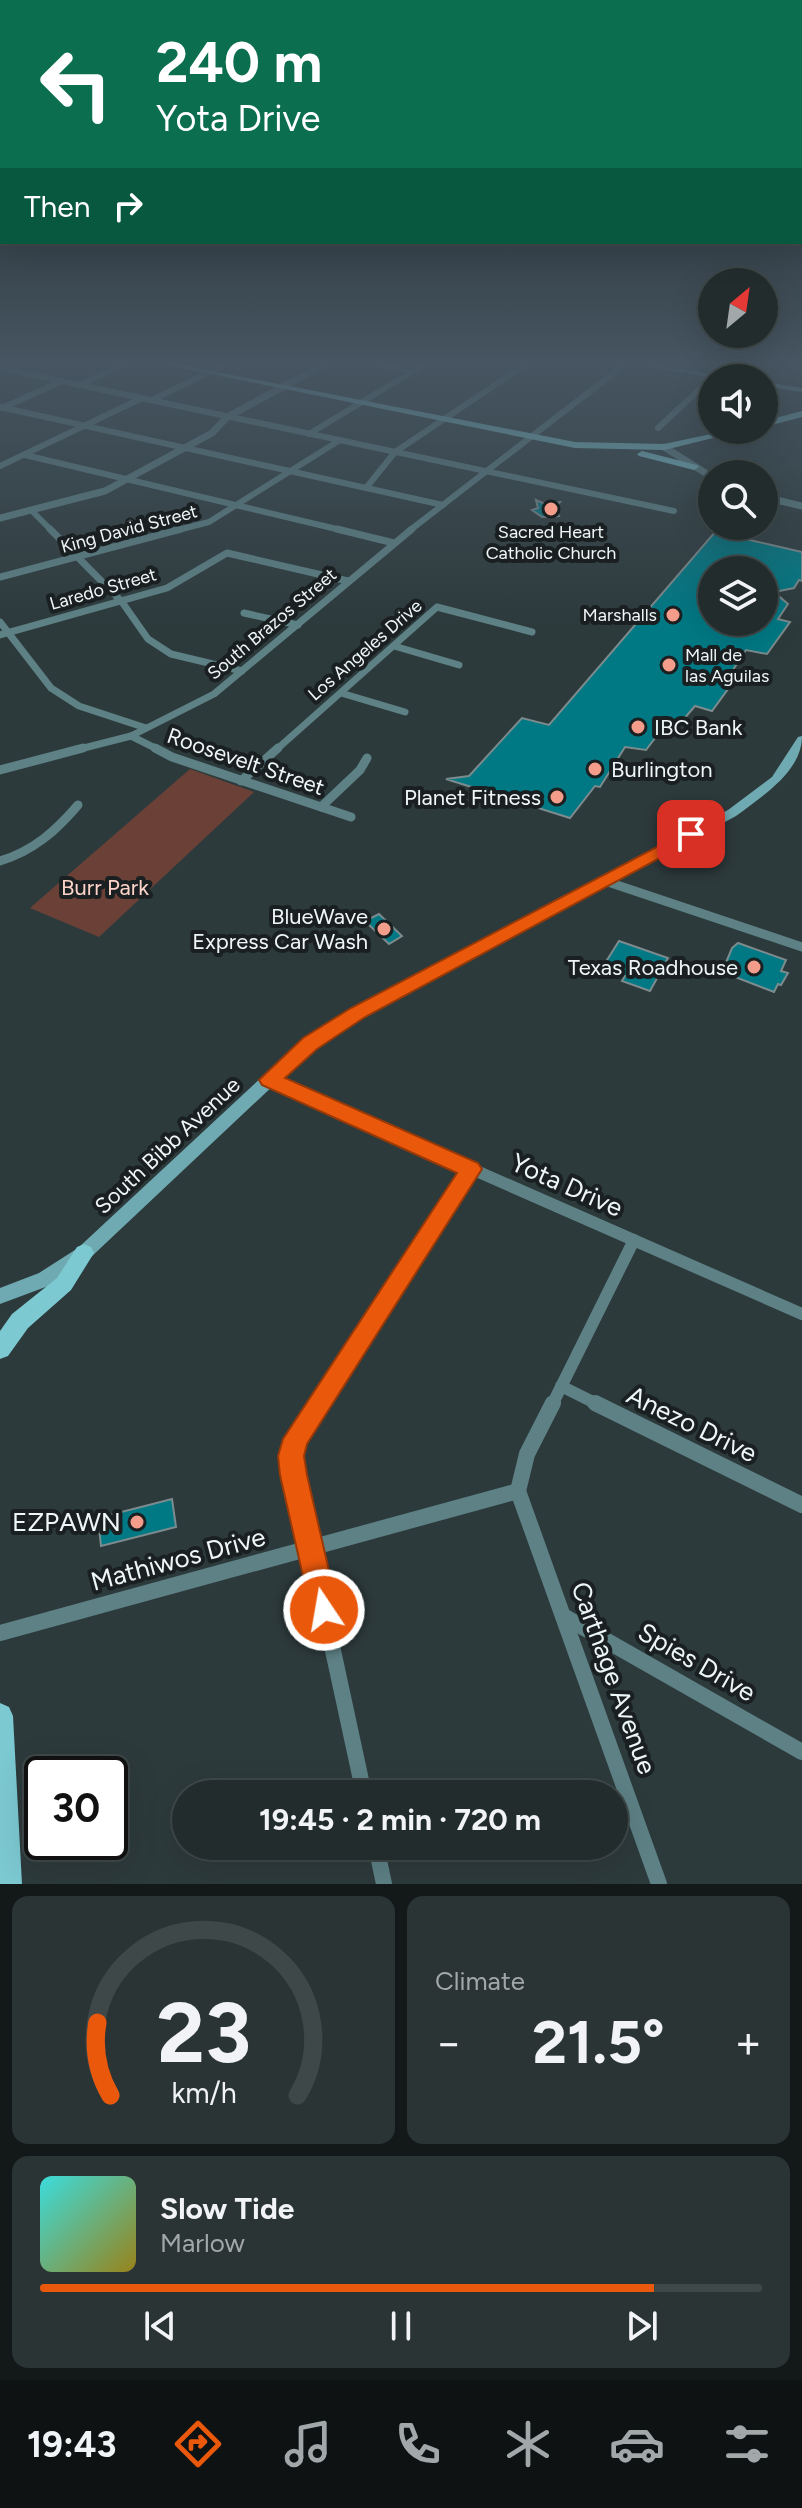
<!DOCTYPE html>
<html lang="en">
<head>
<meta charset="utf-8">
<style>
  body { margin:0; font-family:Figtree,sans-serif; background:#2a3435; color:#f1f3f6; height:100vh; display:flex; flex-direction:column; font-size:30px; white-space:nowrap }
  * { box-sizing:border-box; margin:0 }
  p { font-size:26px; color:#a2a7aa }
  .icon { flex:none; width:44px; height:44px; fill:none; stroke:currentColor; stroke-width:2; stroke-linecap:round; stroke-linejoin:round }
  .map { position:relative; height:1884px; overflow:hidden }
  .side { display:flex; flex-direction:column; gap:12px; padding:12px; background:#131819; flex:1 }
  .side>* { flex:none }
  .guide { position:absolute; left:0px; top:0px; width:802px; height:244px; box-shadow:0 8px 32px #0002,0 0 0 2px #3f4849; background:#0b6e4f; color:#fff; overflow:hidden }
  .needle { width:52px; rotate:29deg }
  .tools { position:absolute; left:698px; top:268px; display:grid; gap:16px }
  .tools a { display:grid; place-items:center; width:80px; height:80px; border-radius:50%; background:#222c2d; box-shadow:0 8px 32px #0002,0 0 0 2px #3f4849; font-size:40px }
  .speed { position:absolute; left:24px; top:1756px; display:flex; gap:16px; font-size:40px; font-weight:700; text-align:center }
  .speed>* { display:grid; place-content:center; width:104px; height:104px; border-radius:50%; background:#222c2d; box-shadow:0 8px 32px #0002,0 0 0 2px #3f4849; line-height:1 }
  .speed .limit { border:4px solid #111; border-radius:12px; background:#fff; color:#111 }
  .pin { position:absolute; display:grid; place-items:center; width:68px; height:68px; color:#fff; margin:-34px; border-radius:16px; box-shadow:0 4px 12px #0006 }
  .me { position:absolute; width:88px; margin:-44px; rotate:348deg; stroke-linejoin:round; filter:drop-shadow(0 0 6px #0008) }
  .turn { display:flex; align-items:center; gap:28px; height:168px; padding:0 24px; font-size:36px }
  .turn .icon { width:104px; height:104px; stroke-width:2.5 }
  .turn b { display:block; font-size:56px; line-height:68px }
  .then { display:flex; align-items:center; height:76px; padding:0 24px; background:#0003; gap:16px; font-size:30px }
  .big { font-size:60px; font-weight:700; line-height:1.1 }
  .side .card { flex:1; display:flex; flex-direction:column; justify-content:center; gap:12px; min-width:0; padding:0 28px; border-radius:16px; background:#2a3435 }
  .side .dial { align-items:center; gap:0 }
  .dial svg { height:208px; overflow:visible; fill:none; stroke:#3f4849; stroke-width:7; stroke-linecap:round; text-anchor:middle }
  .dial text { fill:#f1f3f6; stroke:none }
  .song { display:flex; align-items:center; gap:24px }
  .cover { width:96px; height:96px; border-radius:12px; background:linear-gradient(135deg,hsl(180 70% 55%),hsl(50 70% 35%)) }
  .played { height:8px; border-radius:4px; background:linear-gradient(90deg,#ea580c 85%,#3f4849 85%) }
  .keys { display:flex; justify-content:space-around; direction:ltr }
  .heat { display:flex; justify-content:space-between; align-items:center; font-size:44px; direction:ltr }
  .side .tiles { flex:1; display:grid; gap:12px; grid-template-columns:1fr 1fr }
  .card:last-child { grid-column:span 2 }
  .trip { position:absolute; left:172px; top:1780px; width:456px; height:80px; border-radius:40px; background:#222c2d; box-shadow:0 8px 32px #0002,0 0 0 2px #3f4849; font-weight:700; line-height:80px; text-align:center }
  .dock { display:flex; height:128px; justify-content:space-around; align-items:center; background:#0e1212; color:#a2a7aa }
  .dock .icon { width:56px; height:56px }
  .dock .on { color:#ea580c }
  .dock b { font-size:36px; color:#f1f3f6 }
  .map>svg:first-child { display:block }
  .green { fill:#6b4137 }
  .building { fill:#007984; stroke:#7c8b8d; stroke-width:2; fill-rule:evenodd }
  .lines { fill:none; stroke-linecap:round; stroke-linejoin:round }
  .minor-far4 { stroke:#5d8185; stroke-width:6 }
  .minor-far3 { stroke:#5d8185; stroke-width:7 }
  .minor-far2 { stroke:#5d8185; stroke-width:9 }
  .minor-far1 { stroke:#5d8185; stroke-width:12 }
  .minor { stroke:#5d8185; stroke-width:16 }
  .tertiary { stroke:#5d8185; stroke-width:7 }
  .secondary { fill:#6fa9b1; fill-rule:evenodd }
  .primary { fill:#7cc9d2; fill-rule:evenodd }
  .route { fill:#ea580c; stroke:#983908; stroke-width:2 }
  .poi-dot { fill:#f49d8b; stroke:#1a2021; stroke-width:3 }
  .labels { text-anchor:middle; stroke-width:8; stroke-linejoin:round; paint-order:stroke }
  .far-street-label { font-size:18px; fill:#eef7f8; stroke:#1a2021 }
  .far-poi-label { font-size:18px; fill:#eef7f8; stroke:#1a2021 }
  .poi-label { font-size:22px; fill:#eef7f8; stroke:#1a2021; text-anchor:end }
  .street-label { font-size:22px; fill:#eef7f8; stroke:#1a2021 }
  .park-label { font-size:22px; fill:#fdd4ca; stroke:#1a2021 }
  .near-street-label { font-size:26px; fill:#eef7f8; stroke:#1a2021 }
  .near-poi-label { font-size:26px; fill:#eef7f8; stroke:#1a2021; text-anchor:end }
</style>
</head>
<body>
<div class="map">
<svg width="802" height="1884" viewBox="0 0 802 1884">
  <rect width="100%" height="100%" fill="#2d3a3c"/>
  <!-- green -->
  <polygon class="green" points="190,769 254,792 99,937 30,908"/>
  <!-- building -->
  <g class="building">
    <polygon points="536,500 545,504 560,502 555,508 559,516 542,517 532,510 538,508"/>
    <path d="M 715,532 L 802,552 L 802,581 L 799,580 L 794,588 L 774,592 L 788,604 L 778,619 L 790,622 L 767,654 L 746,650 L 729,676 L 736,678 L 712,711 L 695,706 L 677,727 L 662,729 L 646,750 L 625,747 L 600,787 L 595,786 L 570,818 L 446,779 L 469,776 L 522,718 L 549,725 ZM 712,570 L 764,570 L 764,622 L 712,622 Z"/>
    <polygon points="379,914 402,936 389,944 365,921"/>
    <polygon points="619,941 668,958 650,991 622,981 625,976 602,968"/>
    <polygon points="738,943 786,960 781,971 788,973 781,985 778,984 774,992 722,972 732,948"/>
    <polygon points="172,1499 176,1527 101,1546 98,1518"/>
  </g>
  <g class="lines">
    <!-- minor-far4 -->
    <g class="minor-far4">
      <polyline points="364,362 414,371"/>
      <polyline points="0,368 674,511"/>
      <polyline points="79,385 130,362"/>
      <polyline points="152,400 230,362"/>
      <polyline points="0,407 443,505"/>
      <polyline points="2,408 60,382"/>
      <polyline points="658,428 729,362"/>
      <polyline points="309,434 428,362"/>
      <polyline points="25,455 345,531"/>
      <polyline points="0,466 142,398"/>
      <polyline points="366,488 395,452 529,362"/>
      <polyline points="32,511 52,531"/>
      <polyline points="174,531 209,522 340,440"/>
      <polyline points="409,531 628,362"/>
    </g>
    <!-- minor-far3 -->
    <g class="minor-far3">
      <polyline points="50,529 122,602 148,639 171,654 242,671"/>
      <polyline points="337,529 394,543"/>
      <polyline points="0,577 181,529"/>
      <polyline points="244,613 298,625"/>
      <polyline points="0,622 51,688 79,706 146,728"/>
      <polyline points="0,635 167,588 227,553 348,581"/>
      <polyline points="394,646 459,665"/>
      <polyline points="341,693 405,712"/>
      <polyline points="131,736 159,750"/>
      <polyline points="76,750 131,736 214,694 412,529"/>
      <polyline points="276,750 437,607 532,632"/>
    </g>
    <!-- minor-far2 -->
    <g class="minor-far2">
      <polyline points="155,748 172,757 351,817"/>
      <polyline points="0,770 83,748"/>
      <polyline points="241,781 278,748"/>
      <polyline points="321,807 360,770 367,758"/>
      <path d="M 0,861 C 33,851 56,831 78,805"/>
      <polyline points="605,881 802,947"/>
    </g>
    <!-- minor-far1 -->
    <g class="minor-far1">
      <polyline points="269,1080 802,1314"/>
      <polyline points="561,1386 599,1405"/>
      <polyline points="317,1405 471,1169"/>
      <polyline points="552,1405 634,1240"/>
    </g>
    <!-- minor -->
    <g class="minor">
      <polyline points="319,1403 296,1439 291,1456 364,1794"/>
      <polyline points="595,1403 802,1505"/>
      <polyline points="518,1491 659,1884"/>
      <polyline points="565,1617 802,1752"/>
      <polyline points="0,1633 518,1491 527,1454 553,1403"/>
      <polyline points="376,1846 384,1884"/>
    </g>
    <!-- tertiary -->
    <g class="tertiary">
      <polyline points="664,447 712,477"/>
      <polyline points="764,497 802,506"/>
      <polyline points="0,518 105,491 212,433 227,417 329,362"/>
    </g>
    <!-- secondary -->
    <g class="secondary">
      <polygon points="624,362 639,362 733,378 715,378"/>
      <polygon points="764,382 802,388 802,392 764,386"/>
      <path d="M 802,736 C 802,772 762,796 736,816 L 337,1032 L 275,1084 L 90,1258 L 51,1285 L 0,1304 L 0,1288 L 39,1273 L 78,1248 L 263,1076 L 327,1024 L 728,810 L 772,777 L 798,737 Z"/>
    </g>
    <!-- primary -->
    <g class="primary">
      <polygon points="152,362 167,362 575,442 664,444 730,430 746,430 664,450 575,448"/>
      <polygon points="802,411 802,417 764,427 764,421"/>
      <polygon points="642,451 697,465 699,467 694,470 639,456 637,454"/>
      <polygon points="84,1244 91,1247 94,1253 71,1290 28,1328 8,1356 0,1359 0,1331 12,1314 57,1278 77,1247"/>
      <polygon points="0,1703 9,1707 13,1716 22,1884 0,1884"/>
    </g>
  </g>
  <!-- sky -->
  <linearGradient id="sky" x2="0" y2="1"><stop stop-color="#192021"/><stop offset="0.58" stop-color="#465561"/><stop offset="1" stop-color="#465561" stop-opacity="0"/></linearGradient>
  <rect width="802" height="625" fill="url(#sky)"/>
  <!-- route -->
  <polygon class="route" points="691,829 697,830 700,834 697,838 365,1017 317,1049 285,1078 478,1163 482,1169 307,1444 304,1456 307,1475 338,1610 334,1620 324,1624 313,1620 280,1475 278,1456 283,1439 457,1173 262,1085 259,1080 303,1038 351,1008"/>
  <!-- markers -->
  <g class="poi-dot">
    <circle cx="551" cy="509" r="8"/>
    <circle cx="673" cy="615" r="8"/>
    <circle cx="669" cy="665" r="8"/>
    <circle cx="638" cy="727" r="8"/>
    <circle cx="595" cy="769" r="8"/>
    <circle cx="557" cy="797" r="8"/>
    <circle cx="384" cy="929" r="8"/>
    <circle cx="754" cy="967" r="8"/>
    <circle cx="137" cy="1522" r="8"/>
  </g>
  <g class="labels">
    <!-- far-street labels -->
    <g class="far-street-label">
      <text transform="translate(129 529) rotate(-15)" y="6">King David Street</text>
      <text transform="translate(103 589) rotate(-16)" y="6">Laredo Street</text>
      <text transform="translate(272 624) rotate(-40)" y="6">South Brazos Street</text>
      <text transform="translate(365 650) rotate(-41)" y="6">Los Angeles Drive</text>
    </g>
    <!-- far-poi labels -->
    <g class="far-poi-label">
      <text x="551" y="538">Sacred Heart<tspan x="551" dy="21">Catholic Church</tspan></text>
      <text x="657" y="621" text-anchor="end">Marshalls</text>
      <text x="685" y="661" text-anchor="start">Mall de<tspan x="685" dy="21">las Aguilas</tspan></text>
    </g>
    <!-- poi labels -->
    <g class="poi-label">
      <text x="654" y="735" text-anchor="start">IBC Bank</text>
      <text x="611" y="777" text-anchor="start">Burlington</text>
      <text x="541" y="805">Planet Fitness</text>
      <text x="368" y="924">BlueWave<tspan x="368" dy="25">Express Car Wash</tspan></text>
      <text x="738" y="975">Texas Roadhouse</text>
    </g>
    <!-- street labels -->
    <g class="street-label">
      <text transform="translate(246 761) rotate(19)" y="8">Roosevelt Street</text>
      <text transform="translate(167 1145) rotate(-43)" y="8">South Bibb Avenue</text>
    </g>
    <!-- park labels -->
    <g class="park-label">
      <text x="105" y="895">Burr Park</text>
    </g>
    <!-- near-street labels -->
    <g class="near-street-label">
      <text transform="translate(567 1185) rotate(24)" y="9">Yota Drive</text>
      <text transform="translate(692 1424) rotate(26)" y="9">Anezo Drive</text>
      <text transform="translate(178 1559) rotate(-15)" y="9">Mathiwos Drive</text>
      <text transform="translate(697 1662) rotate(30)" y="9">Spies Drive</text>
      <text transform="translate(614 1678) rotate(70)" y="9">Carthage Avenue</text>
    </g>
    <!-- near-poi labels -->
    <g class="near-poi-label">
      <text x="121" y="1531">EZPAWN</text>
    </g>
  </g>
</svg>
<div class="tools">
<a><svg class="needle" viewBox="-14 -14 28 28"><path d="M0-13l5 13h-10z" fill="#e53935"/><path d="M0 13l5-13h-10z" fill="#a2a7aa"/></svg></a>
<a><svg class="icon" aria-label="sound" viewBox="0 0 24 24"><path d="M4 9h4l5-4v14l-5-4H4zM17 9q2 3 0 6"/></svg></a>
<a><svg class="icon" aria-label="search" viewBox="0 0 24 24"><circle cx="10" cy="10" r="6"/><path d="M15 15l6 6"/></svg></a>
<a><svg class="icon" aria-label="layers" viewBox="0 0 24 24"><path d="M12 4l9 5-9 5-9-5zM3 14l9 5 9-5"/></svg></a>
</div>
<div class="speed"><div class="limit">30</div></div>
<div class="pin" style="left:691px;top:834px;background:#d93025"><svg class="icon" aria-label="arrive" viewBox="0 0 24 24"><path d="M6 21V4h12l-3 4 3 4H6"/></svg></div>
<svg class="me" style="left:324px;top:1610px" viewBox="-20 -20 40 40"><circle r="17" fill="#ea580c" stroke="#fff" stroke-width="3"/><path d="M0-11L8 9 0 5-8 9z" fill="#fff"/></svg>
<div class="trip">19:45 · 2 min · 720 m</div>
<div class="guide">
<div class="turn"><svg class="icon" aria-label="left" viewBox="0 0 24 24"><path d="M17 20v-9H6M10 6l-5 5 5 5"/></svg><div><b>240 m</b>Yota Drive</div></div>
<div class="then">Then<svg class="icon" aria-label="right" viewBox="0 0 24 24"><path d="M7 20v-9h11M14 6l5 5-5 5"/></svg></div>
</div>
</div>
<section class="side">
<div class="tiles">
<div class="card dial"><svg viewBox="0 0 100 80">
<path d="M14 69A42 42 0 1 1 86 69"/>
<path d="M14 69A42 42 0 0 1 9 41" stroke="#ea580c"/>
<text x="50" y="56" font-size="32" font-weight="700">23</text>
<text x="50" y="72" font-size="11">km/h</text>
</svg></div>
<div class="card"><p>Climate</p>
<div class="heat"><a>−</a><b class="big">21.5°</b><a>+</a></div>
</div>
<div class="card">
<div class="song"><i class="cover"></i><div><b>Slow Tide</b><p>Marlow</p></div></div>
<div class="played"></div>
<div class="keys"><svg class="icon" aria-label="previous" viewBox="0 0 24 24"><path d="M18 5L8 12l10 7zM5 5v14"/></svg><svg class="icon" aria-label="pause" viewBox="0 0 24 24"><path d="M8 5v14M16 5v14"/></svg><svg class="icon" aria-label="next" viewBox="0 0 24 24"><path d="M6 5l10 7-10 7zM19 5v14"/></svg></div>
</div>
</div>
</section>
<nav class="dock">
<b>19:43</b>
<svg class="icon on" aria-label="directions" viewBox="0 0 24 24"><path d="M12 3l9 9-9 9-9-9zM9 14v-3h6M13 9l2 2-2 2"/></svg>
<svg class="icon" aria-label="music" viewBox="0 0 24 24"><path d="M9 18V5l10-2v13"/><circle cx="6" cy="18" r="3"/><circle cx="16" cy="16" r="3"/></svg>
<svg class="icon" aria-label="phone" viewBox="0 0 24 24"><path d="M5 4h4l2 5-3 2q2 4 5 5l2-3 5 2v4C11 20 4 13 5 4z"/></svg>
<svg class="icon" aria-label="climate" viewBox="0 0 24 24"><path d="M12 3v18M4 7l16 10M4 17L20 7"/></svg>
<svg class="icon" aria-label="car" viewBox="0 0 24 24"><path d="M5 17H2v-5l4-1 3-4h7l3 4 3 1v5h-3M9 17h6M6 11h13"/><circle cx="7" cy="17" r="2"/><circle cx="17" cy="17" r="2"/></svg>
<svg class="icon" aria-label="filters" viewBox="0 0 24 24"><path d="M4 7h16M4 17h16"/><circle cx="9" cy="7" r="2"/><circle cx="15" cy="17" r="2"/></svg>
</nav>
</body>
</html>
